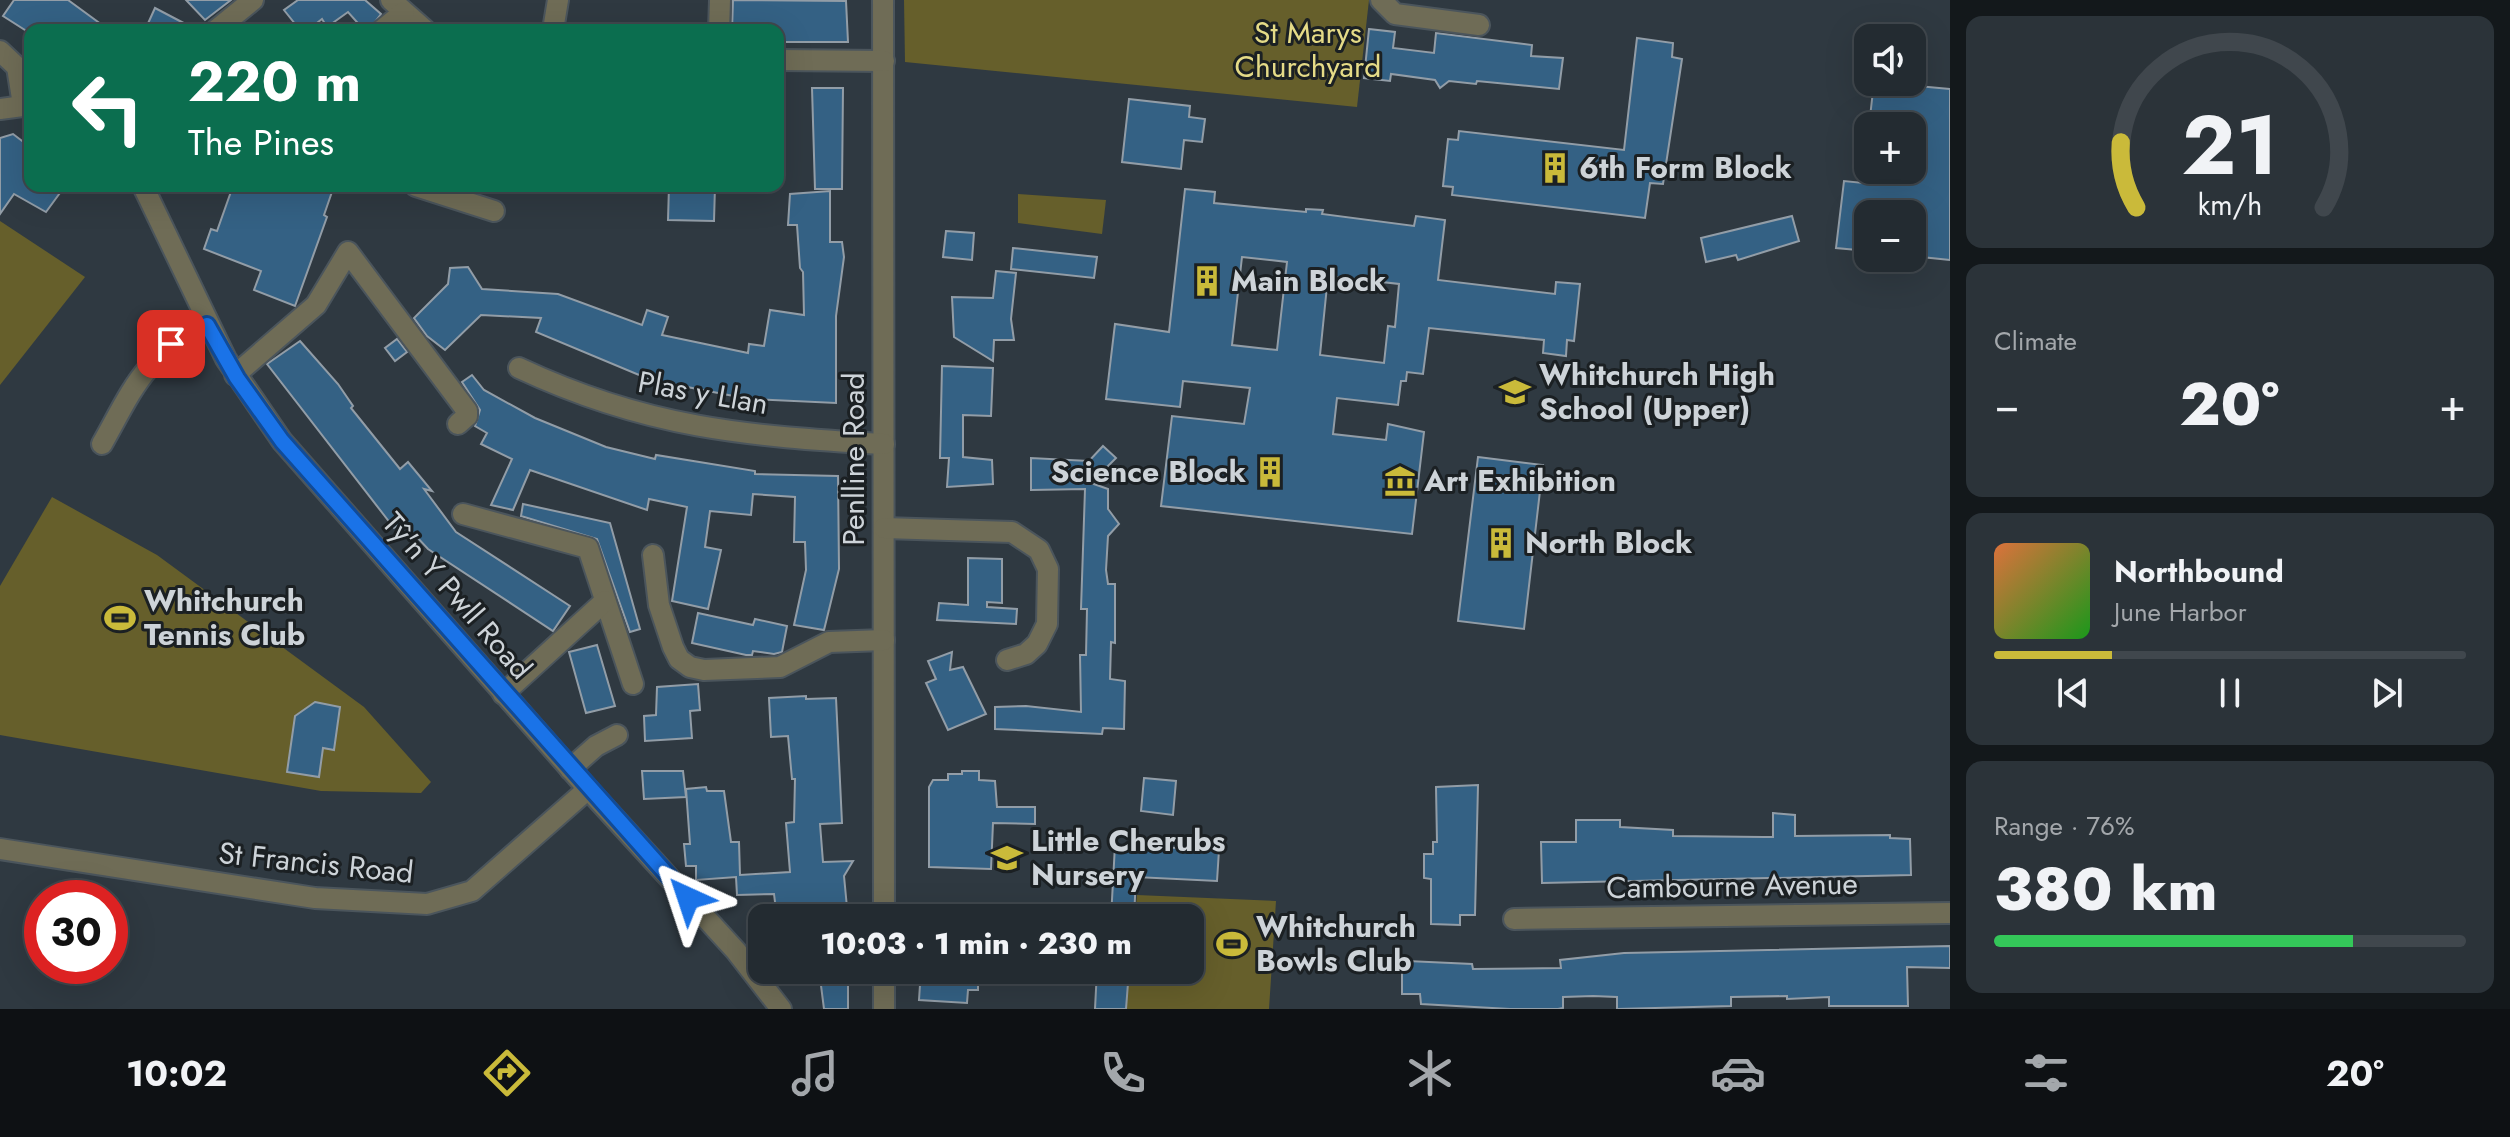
<!DOCTYPE html>
<html lang="en">
<head>
<meta charset="utf-8">
<style>
  body { margin:0; font-family:Jost,sans-serif; background:#2b3339; color:#f1f3f6; height:100vh; display:flex; flex-direction:column; font-size:30px; white-space:nowrap }
  * { box-sizing:border-box; margin:0 }
  p { font-size:26px; color:#a3a7ab }
  .icon { flex:none; width:44px; height:44px; fill:none; stroke:currentColor; stroke-width:2; stroke-linecap:round; stroke-linejoin:round }
  .map { position:relative; flex:1; overflow:hidden }
  .sheet { display:flex; flex-direction:column; gap:16px; padding:16px; background:#13181b; width:560px }
  .sheet>* { flex:none }
  .guide { position:absolute; left:24px; top:24px; width:760px; height:168px; border-radius:16px; box-shadow:0 8px 32px #0002,0 0 0 2px #40474d; background:#0b6e4f; color:#fff; overflow:hidden }
  .fabs { position:absolute; left:1854px; top:24px; display:grid; gap:16px }
  .fabs a { display:grid; place-items:center; width:72px; height:72px; border-radius:16px; background:#232b31; box-shadow:0 8px 32px #0002,0 0 0 2px #40474d; font-size:40px }
  .speed { position:absolute; left:24px; top:880px; display:flex; gap:16px; font-size:40px; font-weight:700; text-align:center }
  .speed>* { display:grid; place-content:center; width:104px; height:104px; border-radius:50%; background:#232b31; box-shadow:0 8px 32px #0002,0 0 0 2px #40474d; line-height:1 }
  .speed .limit { border:12px solid #d22; background:#fff; color:#111 }
  .pin { position:absolute; display:grid; place-items:center; width:68px; height:68px; color:#fff; margin:-34px; border-radius:16px; box-shadow:0 4px 12px #0006 }
  .me { position:absolute; width:88px; margin:-44px; rotate:318deg; stroke-linejoin:round; filter:drop-shadow(0 0 6px #0008) }
  .turn { display:flex; align-items:center; gap:28px; height:168px; padding:0 32px; font-size:36px }
  .turn .icon { width:104px; height:104px; stroke-width:2.5 }
  .turn b { display:block; font-size:56px; line-height:68px }
  .big { font-size:60px; font-weight:800; line-height:1.1 }
  .sheet .card { flex:1; display:flex; flex-direction:column; justify-content:center; gap:12px; min-width:0; padding:0 28px; border-radius:16px; background:#2b3339 }
  .sheet .dial { align-items:center; gap:0 }
  .dial svg { height:208px; overflow:visible; fill:none; stroke:#40474d; stroke-width:7; stroke-linecap:round; text-anchor:middle }
  .dial text { fill:#f1f3f6; stroke:none }
  .song { display:flex; align-items:center; gap:24px }
  .cover { width:96px; height:96px; border-radius:12px; background:linear-gradient(135deg,hsl(20 70% 55%),hsl(120 70% 35%)) }
  .played { height:8px; border-radius:4px; background:linear-gradient(90deg,#caba3a 25%,#40474d 25%) }
  .keys { display:flex; justify-content:space-around; direction:ltr }
  .heat { display:flex; justify-content:space-between; align-items:center; font-size:44px; direction:ltr }
  .charge { height:12px; border-radius:6px; background:linear-gradient(90deg,#34c759 76%,#40474d 0) }
  .trip { position:absolute; left:748px; top:904px; width:456px; height:80px; border-radius:16px; background:#232b31; box-shadow:0 8px 32px #0002,0 0 0 2px #40474d; font-weight:800; line-height:80px; text-align:center }
  .tabs { display:flex; height:128px; justify-content:space-around; align-items:center; background:#0e1114; color:#a3a7ab }
  .tabs .icon { width:56px; height:56px }
  .tabs .selected { color:#caba3a }
  .tabs b { font-size:36px; color:#f1f3f6 }
  main { display:flex; flex:1; min-height:0 }
  .map>svg:first-child { display:block }
  .green { fill:#665f2b }
  .building { fill:#346184; stroke:#929da7; stroke-width:2; fill-rule:evenodd }
  .lines { fill:none; stroke-linecap:round; stroke-linejoin:round }
  .minor-casing { stroke:#4b555c; stroke-width:24 }
  .minor { stroke:#6f6c56; stroke-width:20 }
  .route-casing { stroke:#114b97; stroke-width:20 }
  .route { stroke:#1a73e8; stroke-width:14 }
  .labels { text-anchor:middle; stroke-width:6; stroke-linejoin:round; paint-order:stroke }
  .park-label { font-size:30px; fill:#e5db87; stroke:#1b2023 }
  .poi-label { font-size:30px; font-weight:bold; fill:#cdd3d8; stroke:#1b2023; text-anchor:start }
  .street-label { font-size:30px; fill:#cdd3d8; stroke:#1b2023 }
</style>
</head>
<body>
<main>
<div class="map">
<svg width="1950" height="1009" viewBox="0 0 1950 1009">
  <rect width="100%" height="100%" fill="#2f3941"/>
  <!-- green -->
  <g class="green">
    <polygon points="904,0 1369,0 1357,107 905,62"/>
    <polygon points="1018,194 1106,200 1102,234 1018,223"/>
    <polygon points="0,221 85,277 0,385"/>
    <polygon points="52,497 157,555 364,707 431,782 421,793 321,791 0,735 0,586"/>
    <polygon points="1137,895 1276,901 1269,1009 1095,1009 1097,980 1089,979 1089,970 1190,970 1190,918 1078,918 1078,907 1136,908"/>
  </g>
  <!-- building -->
  <g class="building">
    <polygon points="14,0 68,0 109,30 25,30 3,16"/>
    <polygon points="186,0 231,0 205,20"/>
    <polygon points="298,0 365,0 381,14 369,30 364,30 348,12 327,27 322,19 308,30 300,30 284,10"/>
    <polygon points="733,0 846,1 848,42 778,42 778,30 732,30"/>
    <polygon points="155,8 197,30 145,30"/>
    <polygon points="1369,29 1395,32 1393,48 1434,53 1436,33 1532,45 1531,56 1563,58 1559,89 1477,81 1476,84 1449,81 1440,88 1435,80 1391,74 1390,81 1364,78"/>
    <polygon points="1637,38 1673,43 1672,57 1682,59 1663,184 1650,183 1645,218 1452,195 1453,187 1443,186 1448,139 1458,140 1459,131 1624,150"/>
    <polygon points="1874,82 1950,89 1950,260 1912,256 1912,214 1868,214 1868,251 1836,248 1844,181 1863,183 1864,170 1912,170 1912,126 1869,126"/>
    <polygon points="812,88 843,88 842,189 815,189"/>
    <polygon points="1129,99 1190,106 1189,117 1205,119 1202,142 1184,140 1181,169 1122,162"/>
    <polygon points="13,134 30,147 30,186 65,186 46,212 14,194 0,214 0,138"/>
    <polygon points="233,186 334,186 324,215 327,217 295,306 254,290 261,271 204,249 211,229 217,231"/>
    <polygon points="669,186 715,186 714,221 668,220"/>
    <path d="M 1185,189 L 1215,192 L 1214,203 L 1306,212 L 1306,209 L 1323,210 L 1322,214 L 1414,226 L 1416,216 L 1445,220 L 1438,280 L 1555,294 L 1556,282 L 1580,284 L 1574,341 L 1567,340 L 1566,356 L 1543,353 L 1544,340 L 1429,328 L 1423,374 L 1407,372 L 1406,381 L 1401,381 L 1398,405 L 1337,398 L 1333,434 L 1386,440 L 1388,424 L 1424,432 L 1412,534 L 1161,506 L 1172,416 L 1244,424 L 1250,388 L 1183,381 L 1180,407 L 1106,399 L 1115,324 L 1169,332 ZM 1242,257 L 1287,262 L 1277,350 L 1232,345 ZM 1328,276 L 1399,284 L 1395,327 L 1388,326 L 1384,363 L 1320,355 Z"/>
    <polygon points="830,191 830,242 842,242 844,257 836,316 836,403 749,399 651,380 536,332 541,318 481,315 445,350 427,336 414,318 448,284 450,268 468,267 482,289 558,294 642,325 647,310 668,317 662,335 748,353 749,344 764,346 770,310 804,315 803,272 800,268 797,225 788,225 790,194"/>
    <polygon points="1792,216 1799,241 1738,260 1736,255 1706,262 1701,238"/>
    <polygon points="946,231 974,233 972,260 943,257"/>
    <polygon points="1013,248 1097,257 1094,278 1011,269"/>
    <polygon points="996,271 1016,273 1011,319 1014,340 994,340 993,361 954,337 952,297 993,298"/>
    <polygon points="397,339 407,352 395,361 385,348"/>
    <polygon points="300,341 338,384 353,406 351,408 400,469 408,462 432,491 424,489 456,532 570,606 553,631 428,549 403,522 394,528 267,364"/>
    <polygon points="942,366 993,368 991,416 963,415 963,457 992,460 993,484 947,487 949,458 940,458"/>
    <polygon points="472,375 484,390 535,418 606,447 655,459 656,455 755,471 755,474 838,476 839,569 824,630 794,625 806,570 805,542 794,542 795,497 753,494 751,515 710,511 705,547 721,550 708,609 672,601 687,507 649,499 647,510 530,470 513,510 491,505 512,459 481,444 487,433 475,426 480,410 462,382"/>
    <polygon points="1103,446 1116,458 1091,483 1108,489 1108,509 1119,524 1108,536 1106,570 1108,584 1115,584 1115,643 1111,642 1110,679 1125,681 1124,729 1103,728 1102,734 995,729 995,707 1026,706 1081,712 1080,655 1086,655 1087,609 1081,609 1085,489 1031,490 1031,458 1089,461"/>
    <polygon points="1478,457 1543,465 1524,629 1458,621"/>
    <polygon points="523,504 610,523 640,629 630,632 597,539 521,516"/>
    <polygon points="968,558 1002,559 1002,603 987,602 987,607 1017,609 1016,624 937,620 939,603 968,605"/>
    <polygon points="698,613 753,625 755,619 787,626 782,652 774,654 753,651 752,655 746,655 692,643"/>
    <polygon points="597,645 615,706 586,713 569,652"/>
    <polygon points="952,652 950,670 963,667 986,714 948,730 926,683 936,679 928,661"/>
    <polygon points="698,684 700,710 690,711 692,738 645,741 644,716 656,715 657,687"/>
    <polygon points="806,696 806,699 836,698 842,823 820,824 823,862 853,861 844,876 848,918 777,918 774,894 737,895 736,877 696,880 696,866 686,866 684,844 690,844 686,789 706,787 707,791 724,791 731,842 739,842 740,875 790,872 786,823 794,822 795,779 792,779 788,736 771,737 769,698"/>
    <polygon points="315,702 340,707 334,750 323,748 319,777 287,772 295,716"/>
    <polygon points="642,771 683,771 686,797 644,799"/>
    <polygon points="962,771 979,771 979,780 995,781 997,807 1035,807 1035,824 993,823 991,869 929,867 929,787 933,780 948,780 948,774 962,774"/>
    <polygon points="1144,778 1176,781 1173,815 1141,811"/>
    <polygon points="1478,785 1475,915 1460,915 1460,925 1431,924 1431,879 1424,878 1424,854 1433,854 1433,842 1437,842 1436,787"/>
    <polygon points="1773,813 1795,815 1795,836 1890,835 1890,838 1910,839 1911,875 1542,883 1541,842 1576,842 1576,820 1620,820 1620,827 1673,830 1673,836 1763,837 1773,837"/>
    <polygon points="1115,845 1219,850 1217,881 1136,877 1134,918 1111,918"/>
    <polygon points="1950,946 1950,968 1907,967 1908,1006 1829,1006 1829,997 1787,999 1787,996 1731,997 1731,1006 1617,1009 1617,997 1593,996 1563,997 1563,1008 1558,1009 1510,1009 1421,1004 1420,994 1402,994 1402,971 1408,971 1408,961 1472,964 1473,969 1561,968 1560,960 1624,953"/>
    <polygon points="819,970 848,970 848,1009 824,1009"/>
    <polygon points="921,970 978,970 978,990 968,990 967,1003 919,1000"/>
    <polygon points="1097,970 1129,970 1126,1009 1095,1009"/>
  </g>
  <g class="lines">
    <defs>
      <g id="minor">
        <polyline points="391,0 425,30"/>
        <polyline points="883,0 884,918"/>
        <polyline points="1381,0 1395,14 1479,25"/>
        <polyline points="216,30 253,0"/>
        <polyline points="382,30 404,12"/>
        <polyline points="553,30 558,0"/>
        <polyline points="719,30 720,0"/>
        <polyline points="0,51 17,67 23,105"/>
        <polyline points="778,60 884,61"/>
        <polyline points="0,109 30,105"/>
        <polyline points="143,186 226,359 282,441 588,789 736,951 781,1009"/>
        <polyline points="416,186 494,211"/>
        <path d="M 519,368 C 647,428 745,436 884,444"/>
        <polyline points="235,375 316,305 348,252 467,411 467,416 458,424"/>
        <path d="M 102,444 C 135,385 144,357 207,325"/>
        <polyline points="463,514 588,548 633,684"/>
        <polyline points="884,528 1012,532 1039,550 1048,569 1047,624 1037,644 1026,654 1007,660"/>
        <polyline points="653,555 659,605 673,647 679,659 690,667 704,670 780,667 829,642 884,640"/>
        <polyline points="503,694 605,601"/>
        <polyline points="570,769 596,746 617,735"/>
        <polyline points="0,849 315,898 427,904 472,891 588,789"/>
        <polyline points="1514,919 1950,913"/>
        <polyline points="884,970 884,1009"/>
      </g>
    </defs>
    <!-- minor casing -->
    <use href="#minor" class="minor-casing"/>
    <!-- minor -->
    <use href="#minor" class="minor"/>
  </g>
  <g class="lines">
    <defs>
      <polyline id="route" points="171,344 207,325 237,378 282,441 688,898"/>
    </defs>
    <!-- route casing -->
    <use href="#route" class="route-casing"/>
    <!-- route -->
    <use href="#route" class="route"/>
  </g>
  <!-- icons -->
  <defs>
    <symbol id="building-bare" viewBox="-9 -9 18 18"><path d="M-4-6H4V6H1V3H-1V6H-4ZM-2.5-4.3h1.7v1.8h-1.7ZM.8-4.3h1.7v1.8H.8ZM-2.5-1h1.7V.8h-1.7ZM.8-1h1.7V.8H.8Z" fill="#caba3a" stroke="#1b2023" stroke-width="2.5" paint-order="stroke"/></symbol>
    <symbol id="school-bare" viewBox="-9 -9 18 18"><path d="M0-5L7-2L0 1L-7-2ZM-4 1L0 2.5L4 1V4Q0 6-4 4Z" fill="#caba3a" stroke="#1b2023" stroke-width="2.5" paint-order="stroke"/></symbol>
    <symbol id="museum-bare" viewBox="-9 -9 18 18"><path d="M0-6L6-3V-2H-6V-3ZM-5-1h2V3h-2ZM-1-1h2V3h-2ZM3-1h2V3H3ZM-6 4H6V6H-6Z" fill="#caba3a" stroke="#1b2023" stroke-width="2.5" paint-order="stroke"/></symbol>
    <symbol id="stadium-bare" viewBox="-9 -9 18 18"><path d="M0-5a6.5 5 0 1 0 0 10a6.5 5 0 1 0 0-10ZM-3.5-1.8h7v3.6h-7Z" fill="#caba3a" stroke="#1b2023" stroke-width="2.5" paint-order="stroke"/></symbol>
  </defs>
  <g fill-rule="evenodd">
    <use href="#building-bare" x="1533" y="146" width="44" height="44"/>
    <use href="#building-bare" x="1185" y="259" width="44" height="44"/>
    <use href="#school-bare" x="1493" y="370" width="44" height="44"/>
    <use href="#building-bare" x="1248" y="450" width="44" height="44"/>
    <use href="#museum-bare" x="1378" y="459" width="44" height="44"/>
    <use href="#building-bare" x="1479" y="521" width="44" height="44"/>
    <use href="#stadium-bare" x="98" y="596" width="44" height="44"/>
    <use href="#school-bare" x="985" y="836" width="44" height="44"/>
    <use href="#stadium-bare" x="1210" y="922" width="44" height="44"/>
  </g>
  <g class="labels">
    <!-- park labels -->
    <g class="park-label">
      <text x="1308" y="43">St Marys<tspan x="1308" dy="34">Churchyard</tspan></text>
    </g>
    <!-- poi labels -->
    <g class="poi-label">
      <text x="1579" y="178">6th Form Block</text>
      <text x="1231" y="291">Main Block</text>
      <text x="1539" y="385">Whitchurch High<tspan x="1539" dy="34">School (Upper)</tspan></text>
      <text x="1246" y="482" text-anchor="end">Science Block</text>
      <text x="1424" y="491">Art Exhibition</text>
      <text x="1525" y="553">North Block</text>
      <text x="144" y="611">Whitchurch<tspan x="144" dy="34">Tennis Club</tspan></text>
      <text x="1031" y="851">Little Cherubs<tspan x="1031" dy="34">Nursery</tspan></text>
      <text x="1256" y="937">Whitchurch<tspan x="1256" dy="34">Bowls Club</tspan></text>
    </g>
    <!-- street labels -->
    <g class="street-label">
      <text transform="translate(703 393) rotate(10)" y="10">Plas y Llan</text>
      <text transform="translate(854 459) rotate(-90)" y="10">Penlline Road</text>
      <text transform="translate(457 596) rotate(49)" y="10">Tŷ'n Y Pwll Road</text>
      <text transform="translate(316 863) rotate(6)" y="10">St Francis Road</text>
      <text transform="translate(1732 886) rotate(-1)" y="10">Cambourne Avenue</text>
    </g>
  </g>
</svg>
<div class="fabs">
<a><svg class="icon" aria-label="sound" viewBox="0 0 24 24"><path d="M4 9h4l5-4v14l-5-4H4zM17 9q2 3 0 6"/></svg></a>
<a>+</a>
<a>−</a>
</div>
<div class="speed"><div class="limit">30</div></div>
<div class="pin" style="left:171px;top:344px;background:#d93025"><svg class="icon" aria-label="arrive" viewBox="0 0 24 24"><path d="M6 21V4h12l-3 4 3 4H6"/></svg></div>
<svg class="me" style="left:688px;top:898px" viewBox="-20 -20 40 40"><path d="M0-17L14 15 0 8-14 15z" fill="#1a73e8" stroke="#fff" stroke-width="4"/></svg>
<div class="trip">10:03 · 1 min · 230 m</div>
<div class="guide">
<div class="turn"><svg class="icon" aria-label="left" viewBox="0 0 24 24"><path d="M17 20v-9H6M10 6l-5 5 5 5"/></svg><div><b>220 m</b>The Pines</div></div>
</div>
</div>
<section class="sheet">
<div class="card dial"><svg viewBox="0 0 100 80">
<path d="M14 69A42 42 0 1 1 86 69"/>
<path d="M14 69A42 42 0 0 1 8 44" stroke="#caba3a"/>
<text x="50" y="56" font-size="32" font-weight="700">21</text>
<text x="50" y="72" font-size="11">km/h</text>
</svg></div>
<div class="card"><p>Climate</p>
<div class="heat"><a>−</a><b class="big">20°</b><a>+</a></div>
</div>
<div class="card">
<div class="song"><i class="cover"></i><div><b>Northbound</b><p>June Harbor</p></div></div>
<div class="played"></div>
<div class="keys"><svg class="icon" aria-label="previous" viewBox="0 0 24 24"><path d="M18 5L8 12l10 7zM5 5v14"/></svg><svg class="icon" aria-label="pause" viewBox="0 0 24 24"><path d="M8 5v14M16 5v14"/></svg><svg class="icon" aria-label="next" viewBox="0 0 24 24"><path d="M6 5l10 7-10 7zM19 5v14"/></svg></div>
</div>
<div class="card"><p>Range · 76%</p><b class="big">380 km</b><div class="charge"></div></div>
</section>
</main>
<nav class="tabs">
<b>10:02</b>
<svg class="icon selected" aria-label="directions" viewBox="0 0 24 24"><path d="M12 3l9 9-9 9-9-9zM9 14v-3h6M13 9l2 2-2 2"/></svg>
<svg class="icon" aria-label="music" viewBox="0 0 24 24"><path d="M9 18V5l10-2v13"/><circle cx="6" cy="18" r="3"/><circle cx="16" cy="16" r="3"/></svg>
<svg class="icon" aria-label="phone" viewBox="0 0 24 24"><path d="M5 4h4l2 5-3 2q2 4 5 5l2-3 5 2v4C11 20 4 13 5 4z"/></svg>
<svg class="icon" aria-label="climate" viewBox="0 0 24 24"><path d="M12 3v18M4 7l16 10M4 17L20 7"/></svg>
<svg class="icon" aria-label="car" viewBox="0 0 24 24"><path d="M5 17H2v-5l4-1 3-4h7l3 4 3 1v5h-3M9 17h6M6 11h13"/><circle cx="7" cy="17" r="2"/><circle cx="17" cy="17" r="2"/></svg>
<svg class="icon" aria-label="filters" viewBox="0 0 24 24"><path d="M4 7h16M4 17h16"/><circle cx="9" cy="7" r="2"/><circle cx="15" cy="17" r="2"/></svg>
<b>20°</b>
</nav>
</body>
</html>
